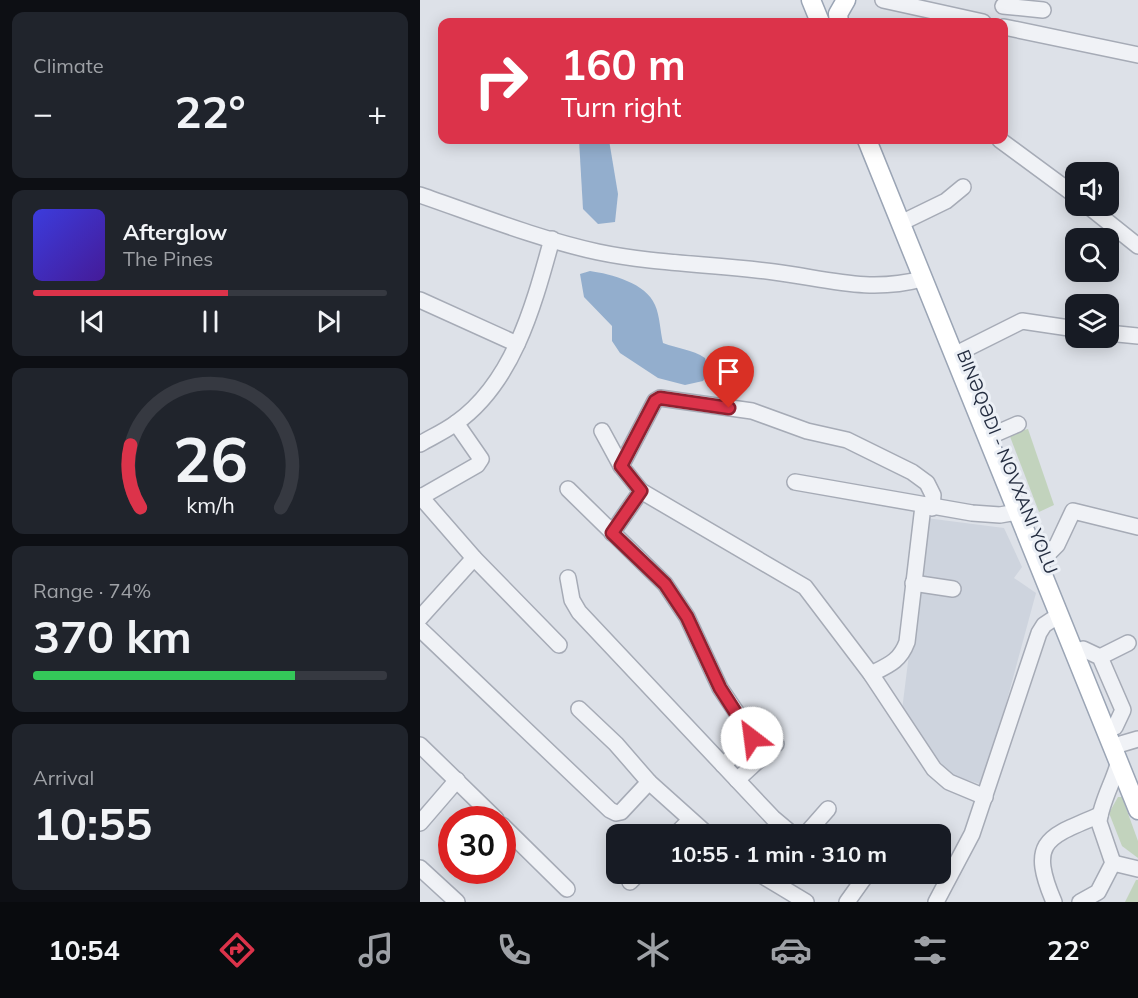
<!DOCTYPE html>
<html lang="en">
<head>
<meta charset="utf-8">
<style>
  body { margin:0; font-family:Mulish,sans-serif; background:#20242c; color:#f1f3f6; height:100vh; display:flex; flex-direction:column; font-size:22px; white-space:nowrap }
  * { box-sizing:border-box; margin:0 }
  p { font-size:20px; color:#9ea1a6 }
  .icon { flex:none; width:33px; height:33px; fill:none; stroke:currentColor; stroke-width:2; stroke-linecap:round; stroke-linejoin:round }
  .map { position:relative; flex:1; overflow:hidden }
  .side { display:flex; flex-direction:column; gap:12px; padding:12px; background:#0d0f14; width:420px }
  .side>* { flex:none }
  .banner { position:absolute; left:18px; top:18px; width:570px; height:126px; border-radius:12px; box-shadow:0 3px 15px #0003; background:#dc334a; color:#fff; overflow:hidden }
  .fabs { position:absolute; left:645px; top:162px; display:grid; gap:12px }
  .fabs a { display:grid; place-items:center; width:54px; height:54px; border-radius:12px; background:#171b24; box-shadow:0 3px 15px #0003; font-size:30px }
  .speed { position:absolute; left:18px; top:806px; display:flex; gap:12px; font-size:30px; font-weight:700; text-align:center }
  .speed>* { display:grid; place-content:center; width:78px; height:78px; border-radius:50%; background:#171b24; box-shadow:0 3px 15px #0003; line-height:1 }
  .speed .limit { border:9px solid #d22; background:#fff; color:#111 }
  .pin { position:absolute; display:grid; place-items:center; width:51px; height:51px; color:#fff; margin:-62px -26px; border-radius:50% 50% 50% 0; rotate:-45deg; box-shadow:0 0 6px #0007 }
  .pin .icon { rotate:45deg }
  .me { position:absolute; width:66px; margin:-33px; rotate:330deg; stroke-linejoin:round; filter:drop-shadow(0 0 4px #0008) }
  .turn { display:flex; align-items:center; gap:21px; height:126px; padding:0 24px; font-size:27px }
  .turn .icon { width:78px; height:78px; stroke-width:2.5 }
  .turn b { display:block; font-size:42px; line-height:51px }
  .big { font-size:45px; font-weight:700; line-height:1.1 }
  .side .tile { flex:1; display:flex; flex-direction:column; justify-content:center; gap:9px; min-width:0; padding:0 21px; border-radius:12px; background:#20242c }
  .side .dial { align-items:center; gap:0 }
  .dial svg { height:156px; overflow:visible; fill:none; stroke:#363941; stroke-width:7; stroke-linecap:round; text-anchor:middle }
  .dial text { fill:#f1f3f6; stroke:none }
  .song { display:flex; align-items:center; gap:18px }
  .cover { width:72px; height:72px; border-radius:9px; background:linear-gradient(135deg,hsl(240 70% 55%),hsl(260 70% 35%)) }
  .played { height:6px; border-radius:3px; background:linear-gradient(90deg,#dc334a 55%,#363941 55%) }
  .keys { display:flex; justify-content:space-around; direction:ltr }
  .heat { display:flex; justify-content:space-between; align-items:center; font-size:33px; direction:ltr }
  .charge { height:9px; border-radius:4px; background:linear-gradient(90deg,#34c759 74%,#363941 0) }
  .trip { position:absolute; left:186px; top:824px; width:345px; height:60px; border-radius:12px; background:#171b24; box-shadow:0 3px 15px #0003; font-weight:700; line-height:60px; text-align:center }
  .tab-bar { display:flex; height:96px; justify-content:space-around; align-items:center; background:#090b0e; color:#9ea1a6 }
  .tab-bar .icon { width:42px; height:42px }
  .tab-bar .current { color:#dc334a }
  .tab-bar b { font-size:27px; color:#f1f3f6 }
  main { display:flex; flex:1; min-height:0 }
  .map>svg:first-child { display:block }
  .built { fill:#ced4de }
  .green { fill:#c2d3bd }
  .water { fill:#93aecd }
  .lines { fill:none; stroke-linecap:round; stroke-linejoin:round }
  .minor-casing { stroke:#a6abb6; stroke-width:18 }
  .major-casing { stroke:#9ba5b5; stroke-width:21 }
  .minor { stroke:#f0f2f6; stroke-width:15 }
  .major { stroke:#fff; stroke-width:18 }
  .route-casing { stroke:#8f2130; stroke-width:15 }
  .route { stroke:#dc334a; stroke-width:10 }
  .labels { text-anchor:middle; stroke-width:6; stroke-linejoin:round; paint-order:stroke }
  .street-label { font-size:18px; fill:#252e41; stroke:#ecf0f6 }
</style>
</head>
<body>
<main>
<section class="side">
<div class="tile"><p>Climate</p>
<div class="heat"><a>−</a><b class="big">22°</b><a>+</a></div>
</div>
<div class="tile">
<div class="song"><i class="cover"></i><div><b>Afterglow</b><p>The Pines</p></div></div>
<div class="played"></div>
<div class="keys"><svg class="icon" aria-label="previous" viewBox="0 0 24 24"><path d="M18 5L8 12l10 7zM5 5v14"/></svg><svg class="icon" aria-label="pause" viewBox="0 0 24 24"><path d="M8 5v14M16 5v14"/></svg><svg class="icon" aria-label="next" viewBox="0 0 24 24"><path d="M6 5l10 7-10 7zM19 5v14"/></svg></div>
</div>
<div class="tile dial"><svg viewBox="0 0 100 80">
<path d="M14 69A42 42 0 1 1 86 69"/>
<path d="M14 69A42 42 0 0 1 9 37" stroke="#dc334a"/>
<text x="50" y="56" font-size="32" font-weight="700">26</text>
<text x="50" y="72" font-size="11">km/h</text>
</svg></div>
<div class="tile"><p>Range · 74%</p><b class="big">370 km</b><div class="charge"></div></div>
<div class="tile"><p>Arrival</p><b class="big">10:55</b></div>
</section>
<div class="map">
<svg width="718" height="902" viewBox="0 0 718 902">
  <rect width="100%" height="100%" fill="#dde1e8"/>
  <!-- built -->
  <polygon class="built" points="506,518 584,528 602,567 594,578 616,593 564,785 530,775 482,710"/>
  <!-- green -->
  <g class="green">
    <polygon points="608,429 634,505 619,512 589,434"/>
    <polygon points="698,797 702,797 718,841 718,858 702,846 689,813"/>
    <polygon points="716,880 718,880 718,902 705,902"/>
  </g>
  <!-- water -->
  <g class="water">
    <polygon points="159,140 189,140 198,194 195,222 178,224 163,209"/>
    <path d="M 170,271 C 191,274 226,283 235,305 C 240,316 240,331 243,343 C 258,349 272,349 285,358 L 289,372 L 283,381 L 265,385 L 238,378 L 200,353 L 192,341 L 192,326 L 164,297 L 160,274 Z"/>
  </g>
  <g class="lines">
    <defs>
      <g id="minor">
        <polyline points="463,0 563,22"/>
        <polyline points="583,6 623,10"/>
        <polyline points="584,27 718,55"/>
        <polyline points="580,140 656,196"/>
        <path d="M 0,195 C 58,215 118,239 178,252 C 235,264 296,264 354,272 C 408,279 448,293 502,279"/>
        <polyline points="668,206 718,246"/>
        <polyline points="489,219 526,201 543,187"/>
        <polyline points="0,300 97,344"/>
        <polyline points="688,333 718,336"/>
        <polyline points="542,351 602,321 656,329"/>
        <polyline points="182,431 201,466 221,491 385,587 451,674 514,769 529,782 565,797"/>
        <polyline points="575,434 598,424"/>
        <path d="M 0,444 C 12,437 25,431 36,423 C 94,382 114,304 132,239"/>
        <polyline points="201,466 235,401 240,398 332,411 387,431 427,440 492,472 507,483 513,495 512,508"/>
        <polyline points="375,482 552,513 580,515 597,512"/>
        <polyline points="148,489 245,584 267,617 300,688 331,734 329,742 303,765"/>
        <polyline points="0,496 54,558 139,645"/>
        <polyline points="1,497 57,465 61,459 36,423"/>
        <polyline points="192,533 221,491"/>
        <polyline points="625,557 637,545 653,511 718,527"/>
        <polyline points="148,578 152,600 159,612 353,818 372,834"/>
        <polyline points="493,583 533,589"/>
        <polyline points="0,618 54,558"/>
        <polyline points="0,629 190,810 196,813 201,812 229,782 287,834"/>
        <polyline points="663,649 680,657 703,710 695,727"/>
        <polyline points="680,657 708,643"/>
        <path d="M 451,674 C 469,665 480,661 487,642 L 503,506"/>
        <polyline points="159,709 196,744 229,782"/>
        <polyline points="701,744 718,739"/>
        <polyline points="0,745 76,819"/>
        <polyline points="317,780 356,744"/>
        <polyline points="0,823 37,780"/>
        <polyline points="82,825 147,889"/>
        <polyline points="256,834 270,820"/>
        <polyline points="386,834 408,809"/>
        <polyline points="693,863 718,869"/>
        <polyline points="0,868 37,902"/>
        <polyline points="338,873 386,902"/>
        <polyline points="210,882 219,873"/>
        <polyline points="427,902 447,874"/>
        <polyline points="516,902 552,834 619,633 624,625 639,615"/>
        <path d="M 634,902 C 608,841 627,837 680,815"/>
        <path d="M 660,902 L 678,892 L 693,863 L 679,822 C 681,802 694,781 699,761"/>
      </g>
      <g id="major">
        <polyline points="391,0 400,22"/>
        <polyline points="419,22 418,14 426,0"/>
        <polyline points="447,140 718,810"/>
      </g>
    </defs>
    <!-- minor casing -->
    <use href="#minor" class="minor-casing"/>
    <!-- major casing -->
    <use href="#major" class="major-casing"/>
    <!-- minor -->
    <use href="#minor" class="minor"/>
    <!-- major -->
    <use href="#major" class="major"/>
  </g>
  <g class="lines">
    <defs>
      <polyline id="route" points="309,408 240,398 235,401 201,466 221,491 192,533 245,584 267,617 300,688 332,738"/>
    </defs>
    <!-- route casing -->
    <use href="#route" class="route-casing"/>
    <!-- route -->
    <use href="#route" class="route"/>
  </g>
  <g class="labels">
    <!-- street labels -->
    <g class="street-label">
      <text transform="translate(587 462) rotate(68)" y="6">BINƏQƏDI - NOVXANI YOLU</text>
    </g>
  </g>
</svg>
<div class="fabs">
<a><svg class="icon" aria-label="sound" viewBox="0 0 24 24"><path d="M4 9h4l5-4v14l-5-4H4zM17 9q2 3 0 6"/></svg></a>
<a><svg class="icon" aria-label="search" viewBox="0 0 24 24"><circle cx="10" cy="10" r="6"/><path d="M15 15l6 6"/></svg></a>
<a><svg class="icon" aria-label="layers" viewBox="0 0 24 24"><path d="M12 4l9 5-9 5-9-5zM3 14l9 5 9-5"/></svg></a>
</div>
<div class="speed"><div class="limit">30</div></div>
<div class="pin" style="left:309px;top:408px;background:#d93025"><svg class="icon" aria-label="arrive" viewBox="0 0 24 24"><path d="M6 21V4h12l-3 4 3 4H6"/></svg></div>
<svg class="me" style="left:332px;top:738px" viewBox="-20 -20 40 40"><circle r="19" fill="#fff"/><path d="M0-13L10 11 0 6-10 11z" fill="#dc334a"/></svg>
<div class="trip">10:55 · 1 min · 310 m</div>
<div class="banner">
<div class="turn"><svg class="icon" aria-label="right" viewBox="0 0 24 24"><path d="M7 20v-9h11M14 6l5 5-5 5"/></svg><div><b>160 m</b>Turn right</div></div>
</div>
</div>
</main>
<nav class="tab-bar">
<b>10:54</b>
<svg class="icon current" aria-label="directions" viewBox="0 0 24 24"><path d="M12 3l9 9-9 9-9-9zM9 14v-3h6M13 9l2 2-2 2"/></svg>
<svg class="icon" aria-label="music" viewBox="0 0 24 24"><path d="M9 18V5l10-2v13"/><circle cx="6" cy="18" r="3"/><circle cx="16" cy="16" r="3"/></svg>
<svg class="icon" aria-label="phone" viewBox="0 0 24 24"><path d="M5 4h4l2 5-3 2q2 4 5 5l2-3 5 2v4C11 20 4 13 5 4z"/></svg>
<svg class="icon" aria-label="climate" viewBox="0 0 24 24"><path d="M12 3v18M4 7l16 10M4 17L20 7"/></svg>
<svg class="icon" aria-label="car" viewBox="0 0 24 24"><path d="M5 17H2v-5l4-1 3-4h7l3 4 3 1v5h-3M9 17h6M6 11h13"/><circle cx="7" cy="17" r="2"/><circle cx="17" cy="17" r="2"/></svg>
<svg class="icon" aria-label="filters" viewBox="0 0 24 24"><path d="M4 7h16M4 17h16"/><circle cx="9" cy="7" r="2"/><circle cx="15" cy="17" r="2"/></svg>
<b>22°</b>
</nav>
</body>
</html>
